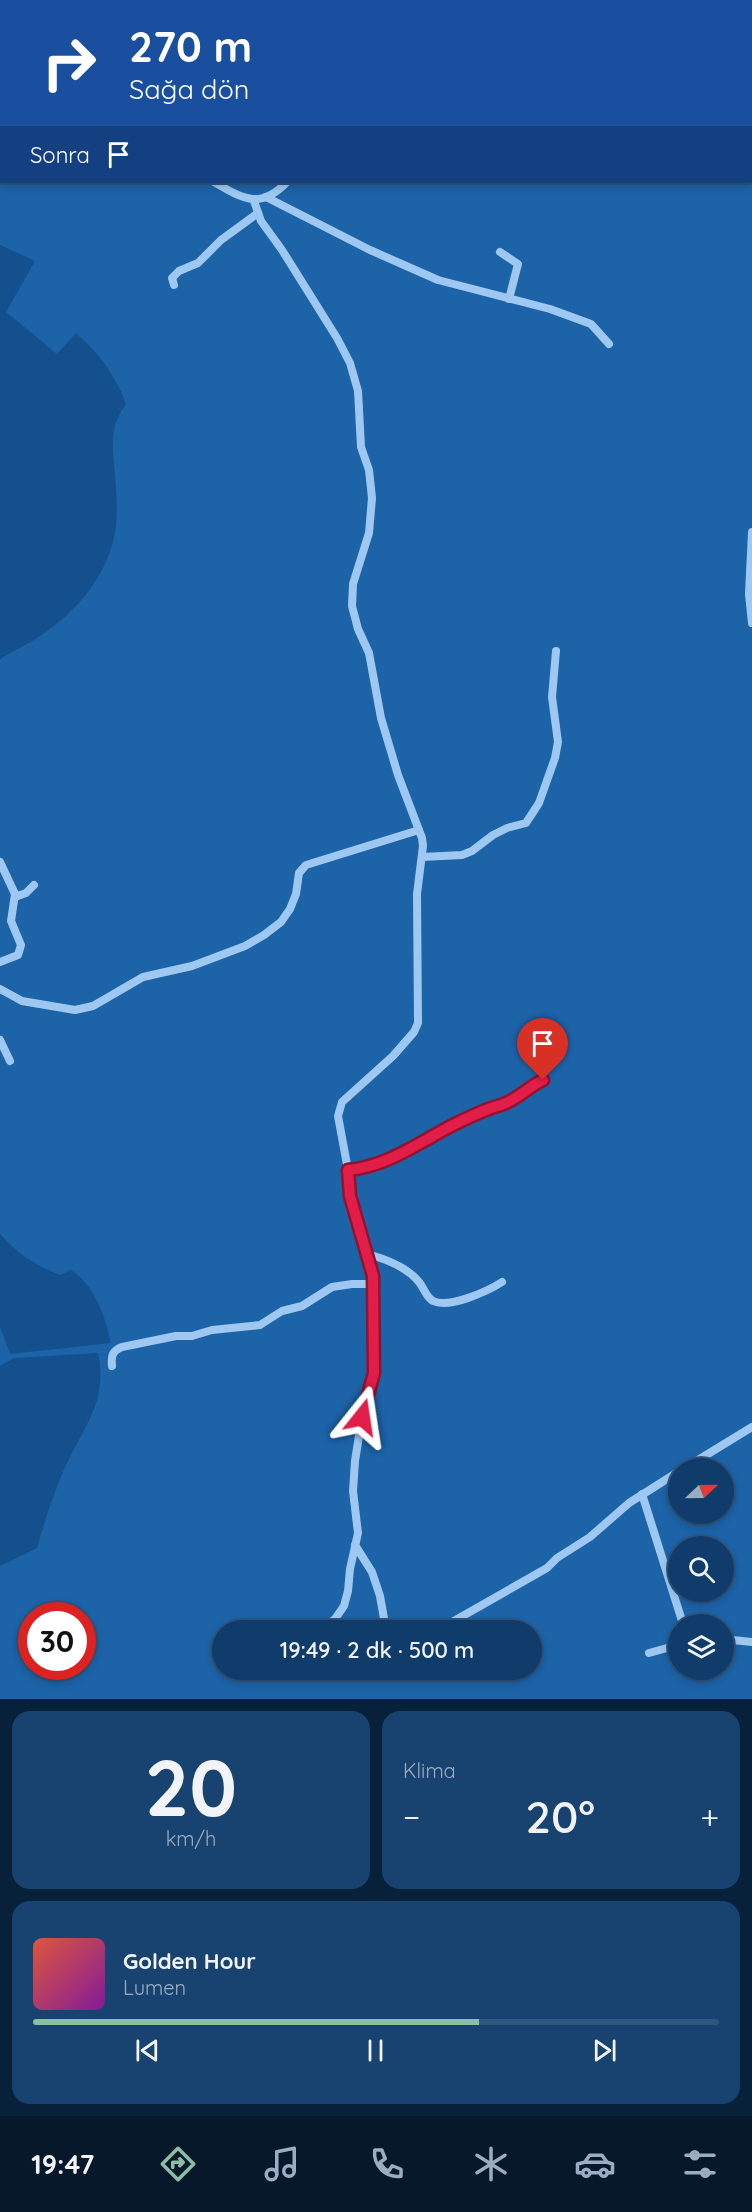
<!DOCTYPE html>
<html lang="tr">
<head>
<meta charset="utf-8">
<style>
  body { margin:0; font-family:Quicksand,sans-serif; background:#184370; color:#f1f3f6; height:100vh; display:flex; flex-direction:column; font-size:22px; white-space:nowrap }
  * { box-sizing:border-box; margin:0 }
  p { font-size:20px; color:#9badc1 }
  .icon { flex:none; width:33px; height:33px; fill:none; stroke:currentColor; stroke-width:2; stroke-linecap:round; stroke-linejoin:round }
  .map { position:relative; height:1699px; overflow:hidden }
  .panel { display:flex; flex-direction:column; gap:12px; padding:12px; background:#08213a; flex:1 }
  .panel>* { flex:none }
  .hud { position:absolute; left:0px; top:0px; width:753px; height:183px; box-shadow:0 3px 9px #0003,0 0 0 2px #2f567e; background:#1a4fa0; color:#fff; overflow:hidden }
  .needle { width:39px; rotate:68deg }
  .tools { position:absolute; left:668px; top:1458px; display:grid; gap:12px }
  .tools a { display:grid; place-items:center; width:66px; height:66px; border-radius:50%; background:#0f3c6a; box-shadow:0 3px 9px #0003,0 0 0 2px #2f567e; font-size:30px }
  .speed { position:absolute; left:18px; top:1602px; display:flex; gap:12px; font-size:30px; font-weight:700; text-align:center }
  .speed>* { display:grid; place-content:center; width:78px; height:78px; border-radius:50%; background:#0f3c6a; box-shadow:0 3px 9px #0003,0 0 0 2px #2f567e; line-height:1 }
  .speed .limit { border:9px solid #d22; background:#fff; color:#111 }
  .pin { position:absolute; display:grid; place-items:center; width:51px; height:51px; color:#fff; margin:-62px -26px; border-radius:50% 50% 50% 0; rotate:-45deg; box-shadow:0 0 6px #0007 }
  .pin .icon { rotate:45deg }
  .me { position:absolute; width:66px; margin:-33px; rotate:15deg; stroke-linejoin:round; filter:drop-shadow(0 0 4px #0008) }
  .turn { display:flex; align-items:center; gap:21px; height:126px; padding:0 30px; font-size:27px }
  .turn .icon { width:78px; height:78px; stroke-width:2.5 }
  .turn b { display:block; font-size:42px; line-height:51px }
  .then { display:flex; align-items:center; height:57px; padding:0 30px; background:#0003; gap:12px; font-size:22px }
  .big { font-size:45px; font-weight:600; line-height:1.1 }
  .panel .tile { flex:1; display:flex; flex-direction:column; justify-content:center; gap:9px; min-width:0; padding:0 21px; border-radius:18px; background:#184370 }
  .panel .dial { align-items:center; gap:0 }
  .dial b { font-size:78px; line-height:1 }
  .song { display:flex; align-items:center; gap:18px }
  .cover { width:72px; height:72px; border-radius:9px; background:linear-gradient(135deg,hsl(10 70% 55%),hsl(290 70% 35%)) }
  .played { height:6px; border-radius:3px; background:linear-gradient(90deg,#8abfa5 65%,#2f567e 65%) }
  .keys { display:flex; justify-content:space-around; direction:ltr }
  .heat { display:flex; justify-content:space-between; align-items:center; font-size:33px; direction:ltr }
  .panel .tiles { flex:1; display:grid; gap:12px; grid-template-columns:1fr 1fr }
  .tile:last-child { grid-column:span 2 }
  .trip { position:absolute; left:212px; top:1620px; width:330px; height:60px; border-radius:30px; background:#0f3c6a; box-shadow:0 3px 9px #0003,0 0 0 2px #2f567e; font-weight:600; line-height:60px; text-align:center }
  .dock { display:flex; height:96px; justify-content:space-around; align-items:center; background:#06182a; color:#9badc1 }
  .dock .icon { width:42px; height:42px }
  .dock .on { color:#8abfa5 }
  .dock b { font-size:27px; color:#f1f3f6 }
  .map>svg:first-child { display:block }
  .green { fill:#1c63a8; fill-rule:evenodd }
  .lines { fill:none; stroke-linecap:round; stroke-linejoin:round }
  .minor { stroke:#9ec8f1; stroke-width:8 }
  .route-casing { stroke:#92132f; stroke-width:15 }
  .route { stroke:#e11d48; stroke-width:10 }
</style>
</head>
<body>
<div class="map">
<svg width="752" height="1699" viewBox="0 0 752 1699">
  <rect width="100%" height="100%" fill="#14508e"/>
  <!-- green -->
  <path class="green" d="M 0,0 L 752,0 L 752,1699 L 0,1699 L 0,1566 L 37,1548 C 45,1519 54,1492 66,1465 C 85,1425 108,1400 98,1353 L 14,1358 L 0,1366 L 0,1327 L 10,1354 L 111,1343 C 105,1316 95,1286 71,1270 L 60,1275 C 36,1266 17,1253 0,1234 L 0,659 C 13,651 27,645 40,636 C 78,611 111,572 116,525 C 118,509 116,491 115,475 C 113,446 108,429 126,404 C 116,376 99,353 76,333 L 57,354 L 6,312 L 35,261 L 0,245 ZM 2,2 L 752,2 L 752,182 L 2,182 ZM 678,1468 L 723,1468 L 723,1514 L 678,1514 ZM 678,1546 L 723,1546 L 723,1592 L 678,1592 ZM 32,1616 L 82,1616 L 82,1666 L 32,1666 ZM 678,1624 L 723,1624 L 723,1670 L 678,1670 ZM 222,1630 L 531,1630 L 531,1670 L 222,1670 Z"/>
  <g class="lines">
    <!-- minor -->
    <g class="minor">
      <polyline points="17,0 31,0"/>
      <polyline points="66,0 102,2"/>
      <polyline points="433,0 434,2"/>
      <polyline points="739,0 739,2"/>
      <polyline points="144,2 144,0"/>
      <polyline points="517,2 520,0"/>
      <polyline points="752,29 752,30"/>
      <polyline points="0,123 2,123"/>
      <path d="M 214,182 C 243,199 260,210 287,182"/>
      <polyline points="266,197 370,250 438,280 550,309 591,324 609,344"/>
      <polyline points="254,201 261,221 282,250 337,338 350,363 358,391 361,447 369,470 372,498 369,533 353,584 352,606 358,629 369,653 381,718 398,775 422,838 423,846 417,894 418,1023 414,1032 393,1056 342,1102 338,1116 348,1170 350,1196 373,1276 374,1373 362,1417 355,1461 353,1491 358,1533 350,1569 348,1591 344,1606 335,1619 321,1630"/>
      <polyline points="500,252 518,264 509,299"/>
      <polyline points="174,285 172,278 179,271 198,263 221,240 258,213"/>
      <polyline points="752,532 749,594 752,623"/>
      <polyline points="422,857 462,855 472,851 493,835 507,828 526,823 539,803 555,758 558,742 552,697 556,651"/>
      <polyline points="0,862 15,894 11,921 21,945 18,955 0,962"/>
      <polyline points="15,897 26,893 34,885"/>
      <polyline points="0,989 22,1001 75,1010 93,1006 143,977 192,966 245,946 264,935 281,922 290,909 296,894 299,873 306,865 419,830"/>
      <polyline points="0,1040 10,1061"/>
      <path d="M 348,1170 C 390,1166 420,1141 457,1123 C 468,1118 480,1113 491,1108 C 498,1105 506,1104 513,1100 C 523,1094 532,1085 543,1080"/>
      <path d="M 367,1254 C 386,1259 407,1267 419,1282 C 424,1288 426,1297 433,1301 C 449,1309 488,1291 502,1282"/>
      <path d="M 112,1366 C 111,1356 112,1351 122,1347 L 176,1336 L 192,1336 L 212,1330 L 260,1325 L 282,1311 L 302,1306 L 332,1287 L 352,1284 L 373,1284"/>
      <polyline points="685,1468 752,1427"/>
      <polyline points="642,1494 683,1624"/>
      <polyline points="355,1545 372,1572 380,1596 386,1630"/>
      <polyline points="438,1630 547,1568 557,1558 590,1537 629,1503 678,1472"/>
      <polyline points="723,1639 752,1642"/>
      <polyline points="649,1653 678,1645"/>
      <polyline points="276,1676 281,1670"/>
    </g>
  </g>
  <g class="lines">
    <defs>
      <path id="route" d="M 362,1417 L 374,1373 L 373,1276 L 350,1196 L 348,1170 C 388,1166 418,1143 453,1125 C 465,1119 478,1113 491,1108 C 497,1106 503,1105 508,1102 C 521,1096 530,1086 543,1080"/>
    </defs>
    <!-- route casing -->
    <use href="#route" class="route-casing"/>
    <!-- route -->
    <use href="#route" class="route"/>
  </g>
</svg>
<div class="tools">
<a><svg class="needle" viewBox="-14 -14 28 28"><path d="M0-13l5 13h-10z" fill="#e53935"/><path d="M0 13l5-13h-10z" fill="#9badc1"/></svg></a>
<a><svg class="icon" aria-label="search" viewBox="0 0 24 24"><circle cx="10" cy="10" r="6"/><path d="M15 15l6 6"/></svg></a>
<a><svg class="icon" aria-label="layers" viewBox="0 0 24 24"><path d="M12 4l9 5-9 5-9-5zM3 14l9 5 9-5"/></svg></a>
</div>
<div class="speed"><div class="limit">30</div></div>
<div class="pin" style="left:543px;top:1080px;background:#d93025"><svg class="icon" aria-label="arrive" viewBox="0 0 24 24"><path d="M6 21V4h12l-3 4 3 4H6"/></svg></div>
<svg class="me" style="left:362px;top:1417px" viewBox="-20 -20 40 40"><path d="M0-17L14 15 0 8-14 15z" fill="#e11d48" stroke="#fff" stroke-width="4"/></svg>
<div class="trip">19:49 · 2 dk · 500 m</div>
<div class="hud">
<div class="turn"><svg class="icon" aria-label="right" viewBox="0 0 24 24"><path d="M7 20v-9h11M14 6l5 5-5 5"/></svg><div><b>270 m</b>Sağa dön</div></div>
<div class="then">Sonra<svg class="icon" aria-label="arrive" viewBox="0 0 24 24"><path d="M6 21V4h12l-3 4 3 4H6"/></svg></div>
</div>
</div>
<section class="panel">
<div class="tiles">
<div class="tile dial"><b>20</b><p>km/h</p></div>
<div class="tile"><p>Klima</p>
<div class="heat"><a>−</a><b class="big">20°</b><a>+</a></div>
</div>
<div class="tile">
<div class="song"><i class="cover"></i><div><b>Golden Hour</b><p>Lumen</p></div></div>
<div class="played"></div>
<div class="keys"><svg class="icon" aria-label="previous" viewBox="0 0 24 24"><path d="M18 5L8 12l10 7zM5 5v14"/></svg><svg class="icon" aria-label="pause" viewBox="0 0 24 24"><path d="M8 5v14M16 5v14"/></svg><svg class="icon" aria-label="next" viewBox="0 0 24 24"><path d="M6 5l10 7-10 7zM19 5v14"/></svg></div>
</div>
</div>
</section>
<nav class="dock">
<b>19:47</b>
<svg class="icon on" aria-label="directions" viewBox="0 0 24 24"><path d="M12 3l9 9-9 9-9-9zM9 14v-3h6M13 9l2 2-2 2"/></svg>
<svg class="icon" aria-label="music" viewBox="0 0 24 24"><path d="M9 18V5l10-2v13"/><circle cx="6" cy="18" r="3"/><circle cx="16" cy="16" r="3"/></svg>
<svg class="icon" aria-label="phone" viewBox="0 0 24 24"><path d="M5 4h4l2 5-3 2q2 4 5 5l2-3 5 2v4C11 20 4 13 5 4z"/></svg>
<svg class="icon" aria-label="climate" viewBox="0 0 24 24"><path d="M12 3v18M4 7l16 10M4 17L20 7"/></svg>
<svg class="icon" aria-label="car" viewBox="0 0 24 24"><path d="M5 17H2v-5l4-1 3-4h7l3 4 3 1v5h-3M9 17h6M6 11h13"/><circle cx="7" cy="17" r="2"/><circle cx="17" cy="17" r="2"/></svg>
<svg class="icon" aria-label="filters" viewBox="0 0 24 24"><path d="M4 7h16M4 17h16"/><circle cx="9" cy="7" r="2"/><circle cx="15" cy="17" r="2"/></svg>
</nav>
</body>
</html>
